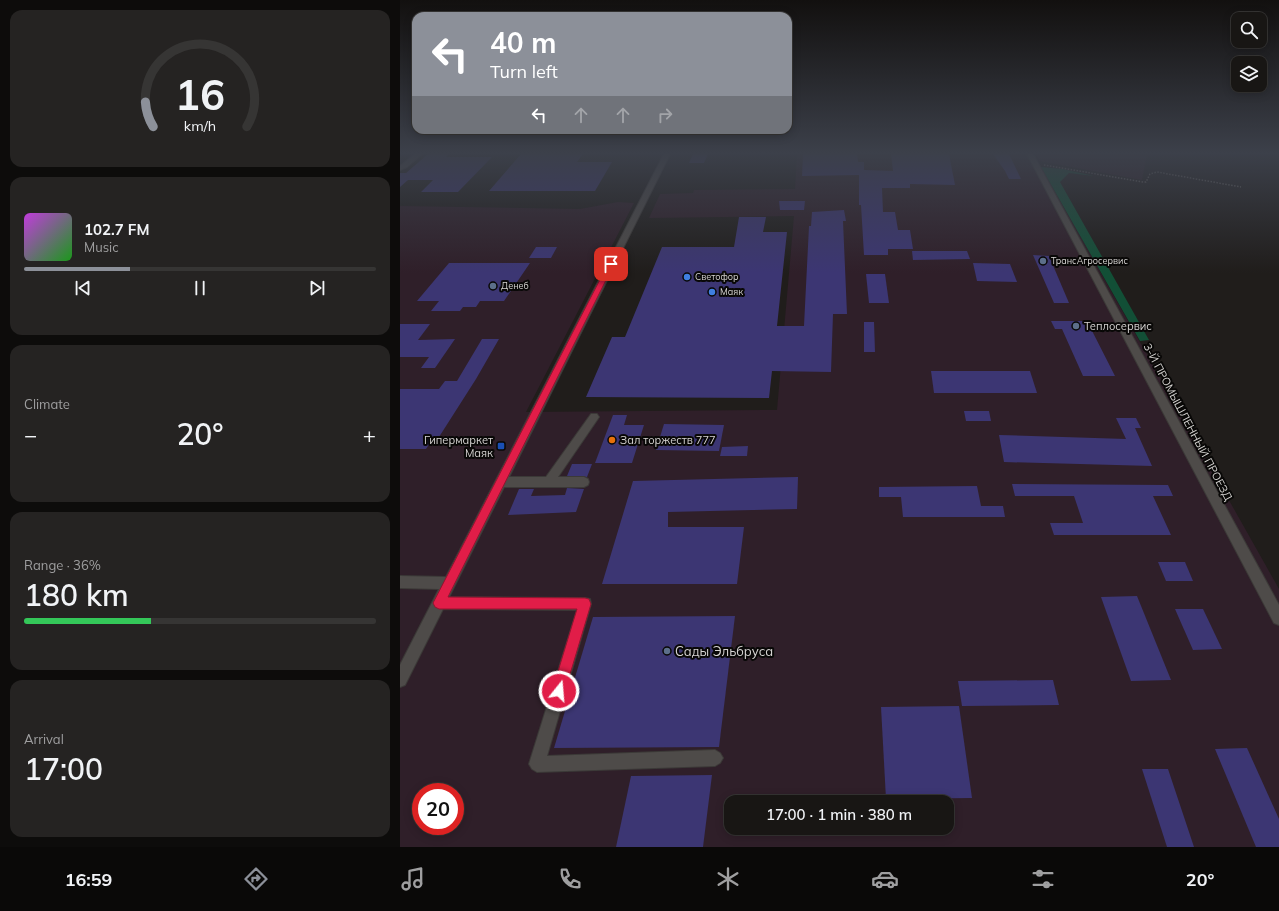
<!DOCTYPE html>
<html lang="en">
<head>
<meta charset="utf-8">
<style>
  body { margin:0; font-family:Mulish,sans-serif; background:#252322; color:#f1f3f6; height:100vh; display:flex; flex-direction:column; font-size:15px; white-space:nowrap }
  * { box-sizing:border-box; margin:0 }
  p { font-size:13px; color:#9f9fa0 }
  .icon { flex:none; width:22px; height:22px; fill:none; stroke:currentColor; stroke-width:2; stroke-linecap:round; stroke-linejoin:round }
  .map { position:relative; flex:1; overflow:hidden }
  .drawer { display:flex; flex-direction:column; gap:10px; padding:10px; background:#0d0c0b; width:400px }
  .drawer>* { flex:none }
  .top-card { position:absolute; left:12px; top:12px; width:380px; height:122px; border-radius:12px; box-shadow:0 2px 10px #0003,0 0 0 1px #363534; background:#8c9099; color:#fff; overflow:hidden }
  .buttons { position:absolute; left:831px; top:12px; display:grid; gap:8px }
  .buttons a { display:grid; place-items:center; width:36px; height:36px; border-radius:8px; background:#181614; box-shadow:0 2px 10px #0003,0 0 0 1px #363534; font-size:20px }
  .speed { position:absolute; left:12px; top:783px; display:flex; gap:8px; font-size:20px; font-weight:700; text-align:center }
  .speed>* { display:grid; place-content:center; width:52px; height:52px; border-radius:50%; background:#181614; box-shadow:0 2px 10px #0003,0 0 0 1px #363534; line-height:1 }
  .speed .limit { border:6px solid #d22; background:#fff; color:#111 }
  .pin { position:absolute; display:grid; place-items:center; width:34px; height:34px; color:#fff; margin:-17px; border-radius:8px; box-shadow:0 2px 6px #0006 }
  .me { position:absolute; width:44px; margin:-22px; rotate:17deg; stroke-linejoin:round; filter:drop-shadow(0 0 3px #0008) }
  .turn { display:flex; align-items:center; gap:14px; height:84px; padding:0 12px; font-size:18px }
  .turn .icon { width:52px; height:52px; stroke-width:2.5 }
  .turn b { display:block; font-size:28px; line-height:34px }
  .lanes { display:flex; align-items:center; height:38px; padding:0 12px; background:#0003; justify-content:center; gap:20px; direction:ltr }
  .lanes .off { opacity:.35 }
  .big { font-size:30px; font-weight:600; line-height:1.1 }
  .drawer .widget { flex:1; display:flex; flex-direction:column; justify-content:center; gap:6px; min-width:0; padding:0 14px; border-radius:12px; background:#252322 }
  .drawer .dial { align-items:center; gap:0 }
  .dial svg { height:104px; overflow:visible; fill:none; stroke:#363534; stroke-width:7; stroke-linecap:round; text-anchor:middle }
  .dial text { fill:#f1f3f6; stroke:none }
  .song { display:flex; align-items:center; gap:12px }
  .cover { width:48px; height:48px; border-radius:6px; background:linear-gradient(135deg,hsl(290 70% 55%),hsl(120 70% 35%)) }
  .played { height:4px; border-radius:2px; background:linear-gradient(90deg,#8c9099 30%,#363534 30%) }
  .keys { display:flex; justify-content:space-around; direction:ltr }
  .heat { display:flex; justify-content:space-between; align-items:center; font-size:22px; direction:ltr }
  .charge { height:6px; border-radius:3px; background:linear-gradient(90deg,#34c759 36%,#363534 0) }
  .trip { position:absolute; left:324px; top:795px; width:230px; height:40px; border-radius:12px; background:#181614; box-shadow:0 2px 10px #0003,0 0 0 1px #363534; font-weight:600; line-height:40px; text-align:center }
  .tab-bar { display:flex; height:64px; justify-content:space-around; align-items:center; background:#0a0908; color:#9f9fa0 }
  .tab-bar .icon { width:28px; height:28px }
  .tab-bar .selected { color:#8c9099 }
  .tab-bar b { font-size:18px; color:#f1f3f6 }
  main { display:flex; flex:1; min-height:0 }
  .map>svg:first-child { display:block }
  .industrial { fill:#2f1f29; fill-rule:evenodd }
  .green { fill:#124f36 }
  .building { fill:#3c3673 }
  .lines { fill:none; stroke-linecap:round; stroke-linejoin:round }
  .minor-casing { stroke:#3b3937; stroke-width:2 }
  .path { stroke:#6c6967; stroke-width:1.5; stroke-dasharray:1.5 1.5; stroke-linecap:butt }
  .minor { fill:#4e4b49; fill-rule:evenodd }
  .route { fill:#e11d48; stroke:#92132f }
  .service-dot { fill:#5c6f8a; stroke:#090807; stroke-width:1.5 }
  .shop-dot { fill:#3f7fe0; stroke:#090807; stroke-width:1.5 }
  .food-dot { fill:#e8710a; stroke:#090807; stroke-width:1.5 }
  .transit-dot { fill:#1a4fb4; stroke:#090807; stroke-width:1.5 }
  .labels { text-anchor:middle; stroke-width:4; stroke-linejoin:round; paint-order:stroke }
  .far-poi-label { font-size:9px; fill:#d6d4d2; stroke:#090807; text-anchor:start }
  .poi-label { font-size:11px; fill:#d6d4d2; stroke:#090807; text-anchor:start }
  .street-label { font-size:11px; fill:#d6d4d2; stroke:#090807 }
  .near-poi-label { font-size:13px; fill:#d6d4d2; stroke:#090807; text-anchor:start }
</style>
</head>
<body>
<main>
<section class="drawer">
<div class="widget dial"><svg viewBox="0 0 100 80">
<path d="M14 69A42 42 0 1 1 86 69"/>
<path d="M14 69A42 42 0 0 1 8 50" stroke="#8c9099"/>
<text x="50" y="56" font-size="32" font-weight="700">16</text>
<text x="50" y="72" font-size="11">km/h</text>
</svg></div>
<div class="widget">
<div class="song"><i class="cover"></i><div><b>102.7 FM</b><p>Music</p></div></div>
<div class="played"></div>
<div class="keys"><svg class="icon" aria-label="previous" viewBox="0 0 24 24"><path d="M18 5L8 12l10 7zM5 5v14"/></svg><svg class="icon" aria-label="pause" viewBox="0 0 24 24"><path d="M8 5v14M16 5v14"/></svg><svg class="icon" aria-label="next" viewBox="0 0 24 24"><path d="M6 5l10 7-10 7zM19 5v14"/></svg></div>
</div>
<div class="widget"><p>Climate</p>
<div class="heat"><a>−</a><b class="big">20°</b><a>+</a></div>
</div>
<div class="widget"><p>Range · 36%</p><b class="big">180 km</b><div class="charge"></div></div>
<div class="widget"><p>Arrival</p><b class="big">17:00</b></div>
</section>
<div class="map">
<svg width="879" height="847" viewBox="0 0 879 847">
  <rect width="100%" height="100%" fill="#201d1b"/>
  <!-- industrial -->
  <g class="industrial">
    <path d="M 397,154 L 634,154 L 879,589 L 879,847 L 0,847 L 0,206 L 180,209 L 218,202 L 234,203 L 126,412 L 377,410 L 394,216 L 249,218 L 260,194 L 293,193 L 294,190 L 395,189 ZM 21,792 L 55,792 L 55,826 L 21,826 ZM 331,802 L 547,802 L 547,828 L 331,828 Z"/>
    <polygon points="636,154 747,154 742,180 639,161"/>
  </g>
  <!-- green -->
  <polygon class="green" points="641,167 663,169 694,176 669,173 660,182 749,340 740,341"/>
  <!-- building -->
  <g class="building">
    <polygon points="28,154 49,154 46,157 92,157 58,192 21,192 33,180 8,180 0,187 0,173 6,173"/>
    <polygon points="121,154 183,154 177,162 212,162 195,191 89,191"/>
    <polygon points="293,154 308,154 304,163 289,163"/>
    <polygon points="403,154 457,154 458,162 464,162 464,170 493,171 491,154 549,154 555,185 510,184 510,188 482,188 483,212 495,212 498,230 510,230 513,249 488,249 488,255 464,255 461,205 459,205 459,175 402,176"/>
    <polygon points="593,154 609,154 621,179 609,179 605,171"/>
    <polygon points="379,201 405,201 404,210 380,210"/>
    <polygon points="444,210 446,221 443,221 447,314 433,314 431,372 372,371 369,398 186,397 212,337 225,337 262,247 334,247 339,217 366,217 363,232 387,232 377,326 404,326 409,226 411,226 412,212"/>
    <polygon points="136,247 157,247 151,258 129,258"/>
    <polygon points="512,251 567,251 570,259 513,260"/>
    <polygon points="633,255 649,256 669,303 654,303"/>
    <polygon points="49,263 130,263 104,301 80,301 76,307 63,307 60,311 31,311 39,301 17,301"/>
    <polygon points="573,263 610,264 617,282 577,281"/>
    <polygon points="466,274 485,274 489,303 469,303"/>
    <polygon points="651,321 687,321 715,376 683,376 662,329 655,329"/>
    <polygon points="464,322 474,322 475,352 464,352"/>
    <polygon points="0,324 30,324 18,340 55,339 35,368 21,368 29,357 0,357"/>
    <polygon points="82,339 99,339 76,379 39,437 34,437 26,449 0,449 0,389 39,389 45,381 57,381"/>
    <polygon points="531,371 630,371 637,393 534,393"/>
    <polygon points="564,411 589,411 591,421 566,421"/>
    <polygon points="213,415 227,415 224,425 244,425 232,463 195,463"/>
    <polygon points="716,418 736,418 741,428 735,428 752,466 604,462 599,435 726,439"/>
    <polygon points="264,424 324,425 319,451 256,450"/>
    <polygon points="348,446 347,456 320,456 322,447"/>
    <polygon points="172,464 192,464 187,477 167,476"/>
    <polygon points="398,477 397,509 268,512 268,527 344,527 337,584 202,584 233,481"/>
    <polygon points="612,484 768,485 773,496 753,496 771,535 654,535 650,523 683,523 674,496 615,496"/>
    <polygon points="577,486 581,506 603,506 605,517 503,517 501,497 479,497 479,487"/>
    <polygon points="167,488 184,489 176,512 108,515 119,489 134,489 131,496 165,495"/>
    <polygon points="758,562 785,562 793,581 766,581"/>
    <polygon points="737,596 771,680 731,681 701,597"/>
    <polygon points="775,609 803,609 822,649 793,650"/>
    <polygon points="335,616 319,747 154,748 193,617"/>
    <polygon points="653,680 659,705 562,706 558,681"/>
    <polygon points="559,706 572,798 486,799 481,707"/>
    <polygon points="847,748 879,819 879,847 856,847 815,749"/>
    <polygon points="742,769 768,769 794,847 767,847"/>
    <polygon points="312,775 303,847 216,847 231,776"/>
  </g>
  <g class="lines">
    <defs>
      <g id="minor">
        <polygon points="15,154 22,154 7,167 0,170 0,166"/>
        <polygon points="264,154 270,154 109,477 146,477 191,414 197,414 199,417 197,420 158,477 184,477 188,479 189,482 188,485 184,487 104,487 49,597 185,598 190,599 191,604 147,756 315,750 320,753 323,758 320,763 315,766 137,772 132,769 129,764 177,610 43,609 5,685 0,687 0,665 39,589 0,588 0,576 46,577"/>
        <polygon points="627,154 633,154 879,605 879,625 874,623"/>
      </g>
    </defs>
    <!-- minor casing -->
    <use href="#minor" class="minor-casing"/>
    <!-- path -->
    <polyline class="path" points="644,165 743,182 746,182 750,174 757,172 841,187"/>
    <!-- minor -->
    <use href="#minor" class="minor"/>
  </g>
  <!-- sky -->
  <linearGradient id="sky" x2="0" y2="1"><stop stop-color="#12100f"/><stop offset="0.56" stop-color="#3c404a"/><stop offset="1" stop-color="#3c404a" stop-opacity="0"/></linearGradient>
  <rect width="879" height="273" fill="url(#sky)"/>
  <!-- route -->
  <polygon class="route" points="211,262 214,264 48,597 185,598 189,599 191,604 165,691 163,695 159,697 154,695 152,691 177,609 39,609 35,607 33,603 208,264"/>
  <!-- markers -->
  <g class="service-dot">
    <circle cx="643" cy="261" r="4"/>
    <circle cx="93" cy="286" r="4"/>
    <circle cx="676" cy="326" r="4"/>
    <circle cx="267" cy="651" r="4"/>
  </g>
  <g class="shop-dot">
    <circle cx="287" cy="277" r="4"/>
    <circle cx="312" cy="292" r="4"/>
  </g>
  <circle class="food-dot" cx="212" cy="440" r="4"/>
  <rect class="transit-dot" x="97" y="442" width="8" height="8" rx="2"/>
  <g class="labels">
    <!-- far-poi labels -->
    <g class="far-poi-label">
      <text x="651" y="264">ТрансАгросервис</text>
      <text x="295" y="280">Светофор</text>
      <text x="101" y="289">Денеб</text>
      <text x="320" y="295">Маяк</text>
    </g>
    <!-- poi labels -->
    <g class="poi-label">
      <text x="684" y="330">Теплосервис</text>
      <text x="93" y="444" text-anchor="end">Гипермаркет<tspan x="93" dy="13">Маяк</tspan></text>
      <text x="220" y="444">Зал торжеств 777</text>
    </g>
    <!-- street labels -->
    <g class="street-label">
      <text transform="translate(788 422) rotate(62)" y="4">3-Й ПРОМЫШЛЕННЫЙ ПРОЕЗД</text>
    </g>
    <!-- near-poi labels -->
    <g class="near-poi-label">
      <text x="275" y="656">Сады Эльбруса</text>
    </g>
  </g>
</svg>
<div class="buttons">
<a><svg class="icon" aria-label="search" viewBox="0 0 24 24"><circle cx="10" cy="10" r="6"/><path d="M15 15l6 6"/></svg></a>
<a><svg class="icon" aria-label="layers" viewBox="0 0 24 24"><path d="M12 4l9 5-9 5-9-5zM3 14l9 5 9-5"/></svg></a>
</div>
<div class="speed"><div class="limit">20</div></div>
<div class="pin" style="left:211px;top:264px;background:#d93025"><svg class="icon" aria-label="arrive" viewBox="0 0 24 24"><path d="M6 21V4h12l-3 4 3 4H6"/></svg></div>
<svg class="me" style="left:159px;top:691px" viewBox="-20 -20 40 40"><circle r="17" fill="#e11d48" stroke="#fff" stroke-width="3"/><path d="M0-11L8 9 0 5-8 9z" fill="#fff"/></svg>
<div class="trip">17:00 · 1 min · 380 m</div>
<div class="top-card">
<div class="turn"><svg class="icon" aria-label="left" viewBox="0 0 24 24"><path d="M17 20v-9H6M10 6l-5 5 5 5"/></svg><div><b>40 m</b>Turn left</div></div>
<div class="lanes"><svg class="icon" aria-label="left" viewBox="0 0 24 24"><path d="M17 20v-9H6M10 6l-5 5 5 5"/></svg><svg class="icon off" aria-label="ahead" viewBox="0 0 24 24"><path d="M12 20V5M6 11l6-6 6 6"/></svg><svg class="icon off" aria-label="ahead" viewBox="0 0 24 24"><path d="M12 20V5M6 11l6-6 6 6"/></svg><svg class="icon off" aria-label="right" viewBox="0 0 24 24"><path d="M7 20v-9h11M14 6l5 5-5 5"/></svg></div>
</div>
</div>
</main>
<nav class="tab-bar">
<b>16:59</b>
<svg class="icon selected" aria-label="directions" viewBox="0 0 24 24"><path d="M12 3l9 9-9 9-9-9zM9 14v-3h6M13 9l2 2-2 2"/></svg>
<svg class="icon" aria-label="music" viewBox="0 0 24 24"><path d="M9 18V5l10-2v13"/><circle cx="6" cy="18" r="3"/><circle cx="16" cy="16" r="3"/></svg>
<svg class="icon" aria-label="phone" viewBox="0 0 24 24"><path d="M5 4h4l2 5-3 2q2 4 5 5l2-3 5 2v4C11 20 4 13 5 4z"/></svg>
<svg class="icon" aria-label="climate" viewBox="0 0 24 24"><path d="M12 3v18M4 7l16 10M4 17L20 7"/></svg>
<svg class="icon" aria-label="car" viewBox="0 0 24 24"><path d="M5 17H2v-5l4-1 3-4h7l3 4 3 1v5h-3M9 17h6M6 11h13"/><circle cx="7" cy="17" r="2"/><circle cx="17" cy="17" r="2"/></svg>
<svg class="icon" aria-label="filters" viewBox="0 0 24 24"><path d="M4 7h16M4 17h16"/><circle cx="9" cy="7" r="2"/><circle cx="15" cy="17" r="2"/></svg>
<b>20°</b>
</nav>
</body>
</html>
